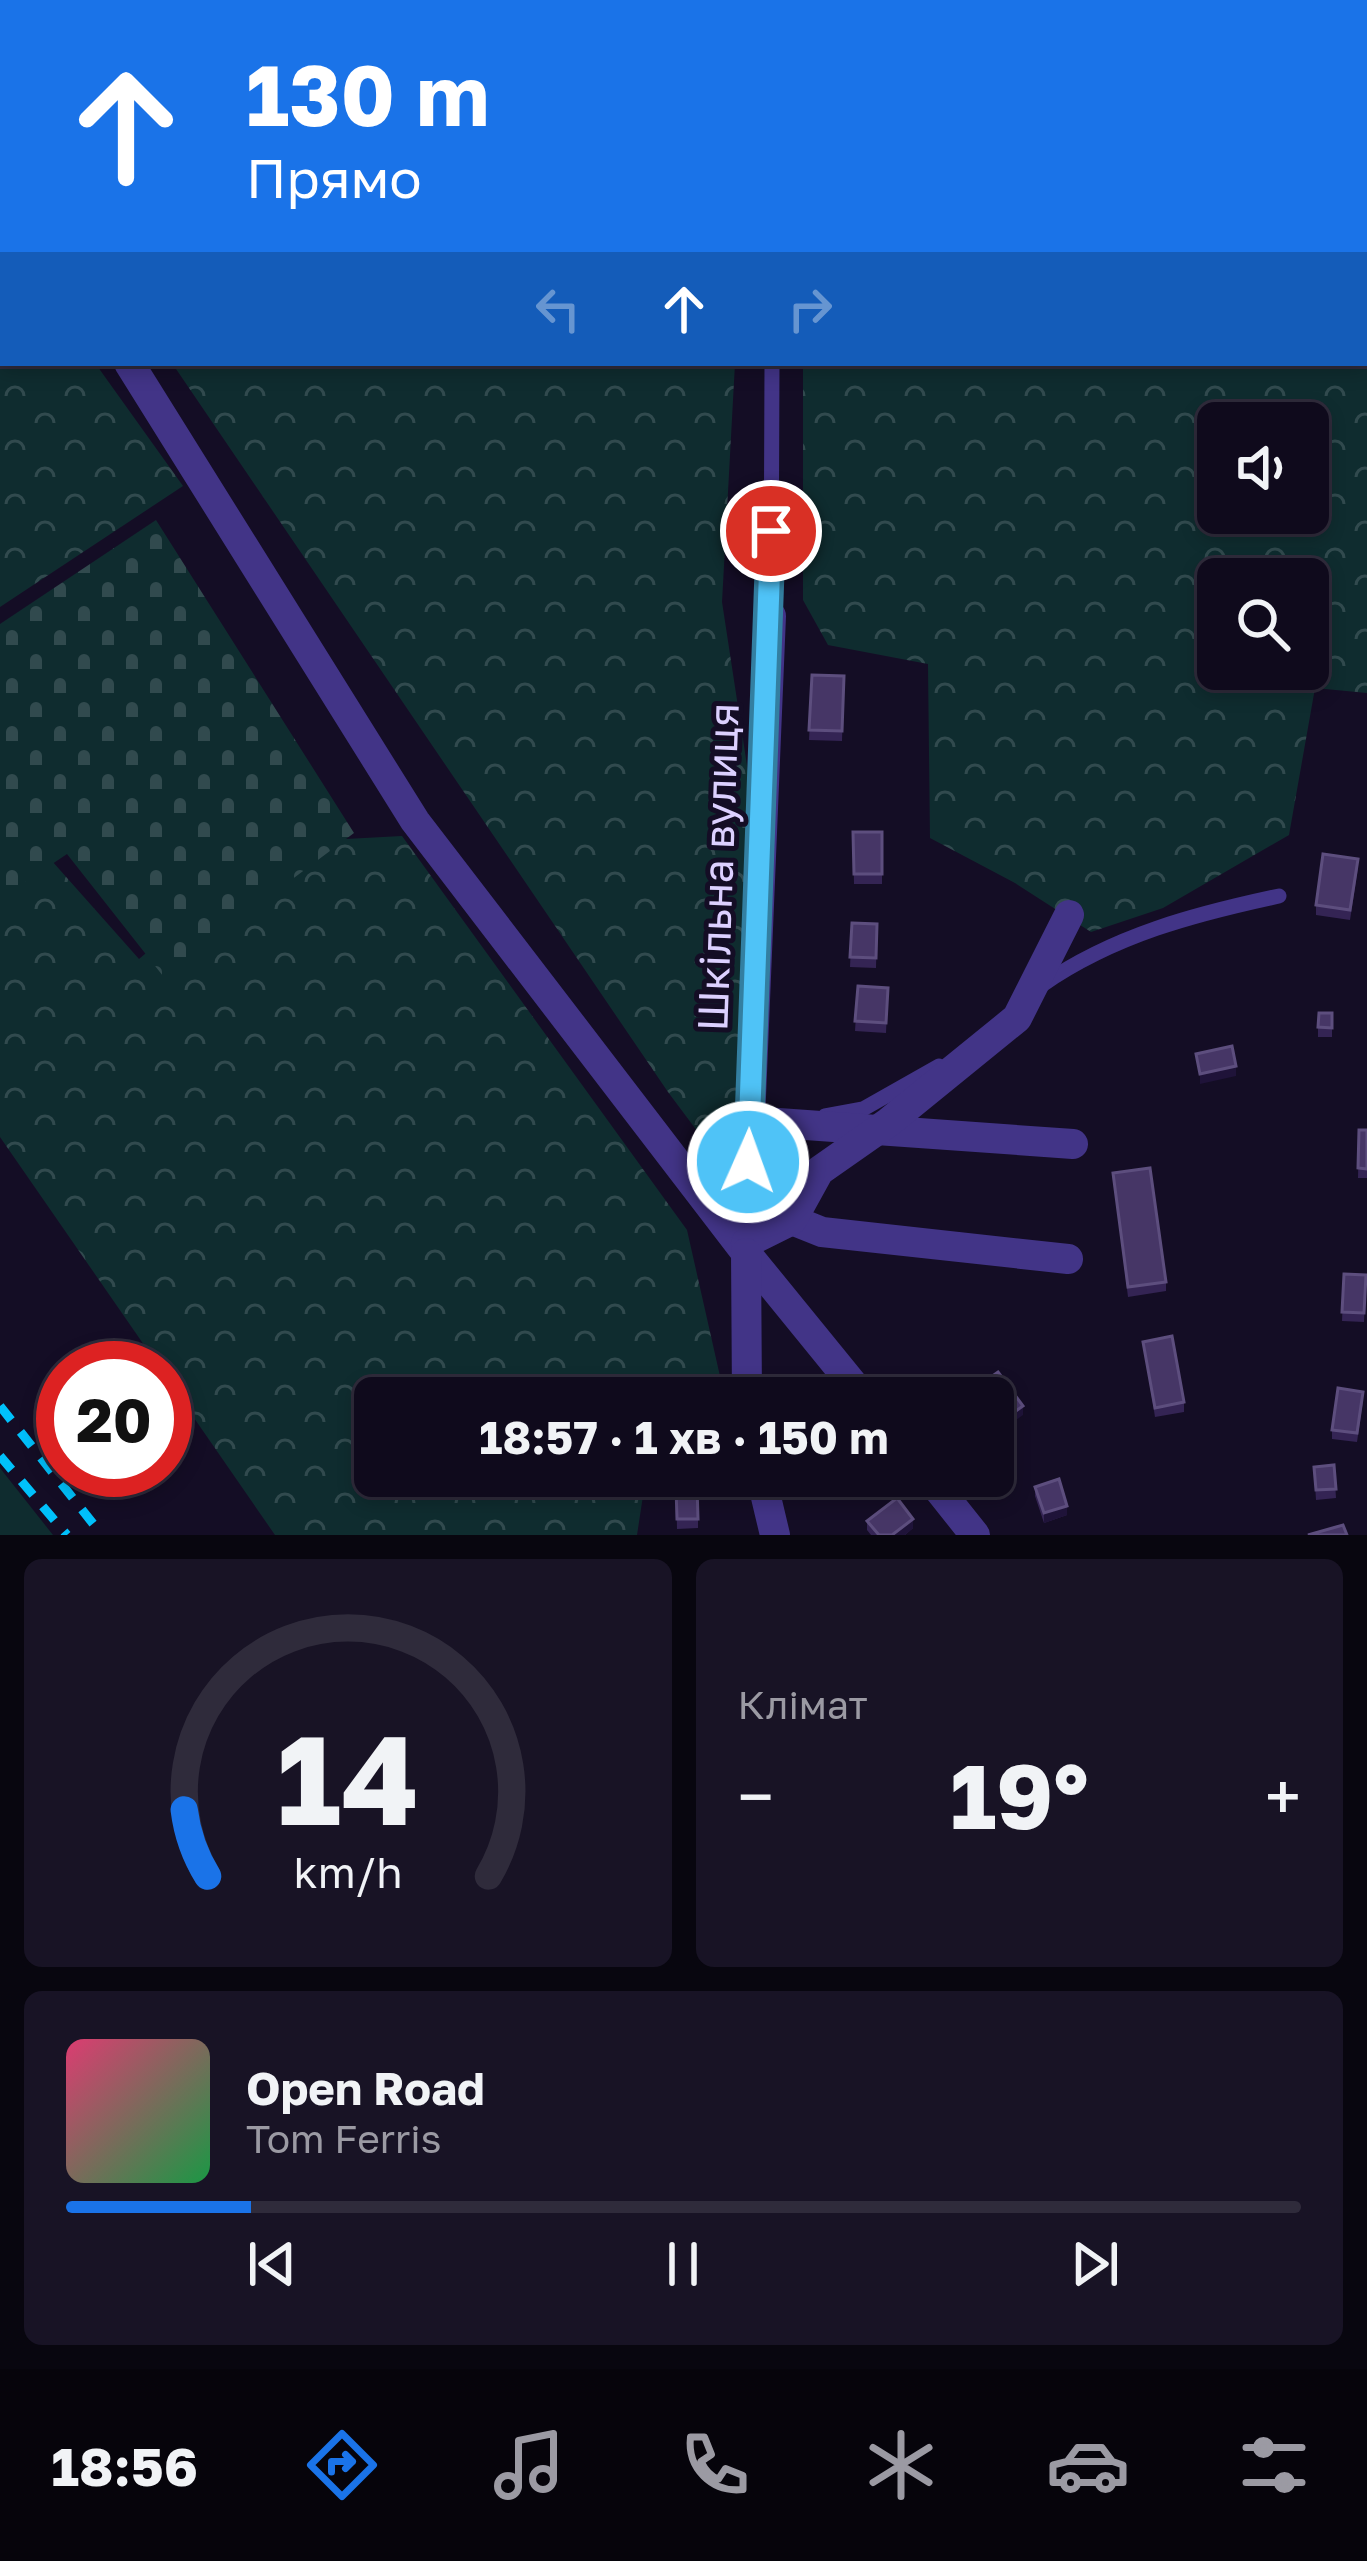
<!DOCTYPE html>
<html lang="uk">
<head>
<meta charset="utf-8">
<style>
  body { margin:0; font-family:"Golos Text",sans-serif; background:#181325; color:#f1f3f6; height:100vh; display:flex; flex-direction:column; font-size:45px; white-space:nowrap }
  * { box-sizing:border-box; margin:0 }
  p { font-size:39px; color:#9b9aa3 }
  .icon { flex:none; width:66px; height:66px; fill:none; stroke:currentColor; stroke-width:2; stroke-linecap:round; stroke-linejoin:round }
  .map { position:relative; height:1535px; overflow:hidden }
  .drawer { display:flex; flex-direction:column; gap:24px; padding:24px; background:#08060f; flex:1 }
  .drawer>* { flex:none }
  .guide { position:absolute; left:0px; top:0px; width:1368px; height:366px; box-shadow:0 6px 18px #0003,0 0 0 3px #2f2b3b; background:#1a73e8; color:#fff; overflow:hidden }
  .buttons { position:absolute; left:1197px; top:402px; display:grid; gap:24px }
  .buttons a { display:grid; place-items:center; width:132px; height:132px; border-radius:18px; background:#0f0a1c; box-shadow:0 6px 18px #0003,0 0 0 3px #2f2b3b; font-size:60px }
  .speed { position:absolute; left:36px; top:1341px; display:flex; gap:24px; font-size:60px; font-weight:700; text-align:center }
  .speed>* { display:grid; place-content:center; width:156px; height:156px; border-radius:50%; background:#0f0a1c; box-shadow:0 6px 18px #0003,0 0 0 3px #2f2b3b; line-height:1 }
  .speed .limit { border:18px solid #d22; background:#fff; color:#111 }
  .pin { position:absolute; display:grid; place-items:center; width:102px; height:102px; color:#fff; margin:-51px; border:6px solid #fff; border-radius:50%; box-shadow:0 3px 12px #0007 }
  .me { position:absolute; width:132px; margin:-66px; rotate:2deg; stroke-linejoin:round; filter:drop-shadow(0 0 9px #0008) }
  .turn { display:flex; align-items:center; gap:42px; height:252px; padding:0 48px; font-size:54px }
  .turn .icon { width:156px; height:156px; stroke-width:2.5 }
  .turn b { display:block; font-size:84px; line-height:102px }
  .lanes { display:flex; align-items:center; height:114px; padding:0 48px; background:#0003; justify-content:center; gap:60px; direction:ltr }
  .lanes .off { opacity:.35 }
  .big { font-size:90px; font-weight:700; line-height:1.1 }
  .drawer .widget { flex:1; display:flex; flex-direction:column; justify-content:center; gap:18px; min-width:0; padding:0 42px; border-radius:18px; background:#181325 }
  .drawer .dial { align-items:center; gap:0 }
  .dial svg { height:312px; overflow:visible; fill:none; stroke:#2f2b3b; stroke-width:7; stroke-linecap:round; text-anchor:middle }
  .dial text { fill:#f1f3f6; stroke:none }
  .song { display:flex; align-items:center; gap:36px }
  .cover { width:144px; height:144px; border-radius:18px; background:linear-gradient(135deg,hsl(340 70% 55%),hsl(140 70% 35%)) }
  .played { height:12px; border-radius:6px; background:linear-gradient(90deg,#1a73e8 15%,#2f2b3b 15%) }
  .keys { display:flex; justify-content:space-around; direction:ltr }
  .heat { display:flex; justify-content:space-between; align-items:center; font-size:66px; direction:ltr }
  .drawer .tiles { flex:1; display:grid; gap:24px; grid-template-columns:1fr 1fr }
  .widget:last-child { grid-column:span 2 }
  .trip { position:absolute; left:354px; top:1377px; width:660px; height:120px; border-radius:18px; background:#0f0a1c; box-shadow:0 6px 18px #0003,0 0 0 3px #2f2b3b; font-weight:700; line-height:120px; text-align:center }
  .menu { display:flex; height:192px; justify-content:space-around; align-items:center; background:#06040b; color:#9b9aa3 }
  .menu .icon { width:84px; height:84px }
  .menu .on { color:#1a73e8 }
  .menu b { font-size:54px; color:#f1f3f6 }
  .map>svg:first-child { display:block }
  .green { fill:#0f2c2f }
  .forest { fill:url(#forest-crowns); fill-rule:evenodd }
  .cemetery { fill:url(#cemetery-stones) }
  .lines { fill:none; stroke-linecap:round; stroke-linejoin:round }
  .service { stroke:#423487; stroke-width:15 }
  .minor { stroke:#423487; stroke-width:30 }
  .rail { stroke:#00c1fb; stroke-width:9; stroke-dasharray:18 15; stroke-linecap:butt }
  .wall { fill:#342454 }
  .shaded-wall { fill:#1f1339 }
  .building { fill:#463666; stroke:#5d4e7e; stroke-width:3 }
  .route-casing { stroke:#337fa1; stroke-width:30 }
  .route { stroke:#4fc3f7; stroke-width:21 }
  .labels { text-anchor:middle; stroke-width:10; stroke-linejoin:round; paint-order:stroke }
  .street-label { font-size:42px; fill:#dcd0ff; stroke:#140d25 }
</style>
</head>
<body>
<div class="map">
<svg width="1367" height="1535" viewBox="0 0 1367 1535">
  <defs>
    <pattern id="forest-crowns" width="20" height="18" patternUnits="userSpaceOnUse" patternTransform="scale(3)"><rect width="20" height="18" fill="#0f2c2f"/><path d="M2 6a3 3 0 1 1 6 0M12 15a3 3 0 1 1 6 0" fill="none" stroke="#314a4e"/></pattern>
    <pattern id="cemetery-stones" width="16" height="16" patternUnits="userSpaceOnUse" patternTransform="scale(3)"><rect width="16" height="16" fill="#0f2c2f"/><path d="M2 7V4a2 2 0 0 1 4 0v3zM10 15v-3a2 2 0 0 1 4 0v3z" fill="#314a4e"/></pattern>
  </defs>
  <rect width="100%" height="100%" fill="#140d25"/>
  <!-- green -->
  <polygon class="green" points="0,1468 53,1535 0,1535"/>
  <!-- forest -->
  <g class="forest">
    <polygon points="149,0 757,0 150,3"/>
    <path d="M 888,0 L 1367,0 L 1367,693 L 1315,688 L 1289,835 L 1163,908 L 1091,932 L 1015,883 L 930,838 L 928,664 L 828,645 L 803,600 L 803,363 L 1365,363 L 1365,3 L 853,3 ZM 1218,423 L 1308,423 L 1308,513 L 1218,513 ZM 1218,579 L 1308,579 L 1308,669 L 1218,669 Z"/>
    <polygon points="0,230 3,363 95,363 183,486 0,607"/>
    <polygon points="172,363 735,363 722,602 757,831 736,1183 668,1092"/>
    <polygon points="28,834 139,959 233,880 309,841 402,836 687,1230 724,1394 709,1398 375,1398 375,1476 646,1476 637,1535 275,1535 165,1376 165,1368 160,1368 0,1137 0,859"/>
  </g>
  <!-- cemetery -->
  <polygon class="cemetery" points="156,520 354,833 163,976 67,854 0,899 0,624"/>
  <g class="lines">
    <!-- service -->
    <g class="service">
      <polyline points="776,3 776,0"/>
      <polyline points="771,616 772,363"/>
      <path d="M 1042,985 C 1114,935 1195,914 1279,896"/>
      <polyline points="825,1116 863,1109 939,1066"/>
      <polyline points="746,1244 750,1121 753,1121"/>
    </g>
    <!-- minor -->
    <g class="minor">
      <polyline points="0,175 3,179"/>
      <polyline points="129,363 415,821 746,1253 864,1398"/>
      <polyline points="771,616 750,1121 1073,1144"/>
      <polyline points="792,1220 822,1232 1068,1259"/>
      <polyline points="746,1243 792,1220 819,1171 889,1122 1017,1018 1069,915"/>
      <polyline points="746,1253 747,1398"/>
      <polyline points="761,1476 775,1535"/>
      <polyline points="928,1476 975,1535"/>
    </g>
    <!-- rail -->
    <g class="rail">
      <polyline points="0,1406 102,1535"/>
      <polyline points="0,1456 67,1535"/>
    </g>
  </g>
  <!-- wall -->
  <g class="wall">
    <polygon points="812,675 844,676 842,741 809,740"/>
    <polygon points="853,832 882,832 882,884 854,884"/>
    <polygon points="1358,868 1350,920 1316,915 1316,905"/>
    <polygon points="852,923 877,924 876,968 850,967"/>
    <polygon points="858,986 888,988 886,1033 855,1031"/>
    <polygon points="1332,1013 1332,1037 1318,1037 1318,1027"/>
    <polygon points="1359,1130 1367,1130 1367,1178 1358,1178"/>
    <polygon points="1113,1173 1166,1282 1166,1291 1128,1297"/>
    <polygon points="1344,1274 1366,1275 1364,1322 1342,1321"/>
    <polygon points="1143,1342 1184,1402 1184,1412 1155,1417"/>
    <polygon points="1363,1401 1357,1442 1332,1439 1332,1430"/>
    <polygon points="1334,1465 1336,1498 1316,1500 1314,1467"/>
    <polygon points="676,1487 698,1519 698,1528 677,1529"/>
    <polygon points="1035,1487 1067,1515 1044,1523 1035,1496"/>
    <polygon points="867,1521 913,1528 905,1535 871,1535 867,1530"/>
  </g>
  <!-- shaded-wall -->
  <g class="shaded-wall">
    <polygon points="1236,1066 1236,1076 1200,1084 1200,1074"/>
    <polygon points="1023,1406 1023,1415 993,1436 993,1427"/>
    <polygon points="798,1476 817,1476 798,1484"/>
    <polygon points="1067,1506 1067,1515 1044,1523 1044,1513"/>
    <polygon points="913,1519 913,1528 905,1535 892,1535"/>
  </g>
  <!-- building -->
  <g class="building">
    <polygon points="812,675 844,676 842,731 809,730"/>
    <polygon points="853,832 882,832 882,874 854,874"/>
    <polygon points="1323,854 1358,859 1350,910 1316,905"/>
    <polygon points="852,923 877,924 876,958 850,957"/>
    <polygon points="858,986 888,988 886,1023 855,1021"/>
    <polygon points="1319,1013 1332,1013 1332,1028 1318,1027"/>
    <polygon points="1232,1046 1236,1066 1200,1074 1196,1054"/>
    <polygon points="1359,1130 1367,1130 1367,1169 1358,1168"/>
    <polygon points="1150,1168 1166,1282 1128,1287 1113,1173"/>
    <polygon points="1344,1274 1366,1275 1364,1313 1342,1312"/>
    <polygon points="1172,1336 1184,1402 1155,1408 1143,1342"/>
    <polygon points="998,1372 1023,1406 993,1427 993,1398 961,1398"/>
    <polygon points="1338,1388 1363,1392 1357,1433 1332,1430"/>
    <polygon points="1334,1465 1336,1489 1316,1490 1314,1467"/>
    <polygon points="1059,1479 1067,1506 1044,1513 1035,1487"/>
    <polygon points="697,1486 698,1519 677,1519 676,1487"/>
    <polygon points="897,1498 913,1519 892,1535 879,1535 867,1521"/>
    <polygon points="1343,1525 1347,1535 1308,1535"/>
  </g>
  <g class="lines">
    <defs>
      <polyline id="route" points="748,1162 771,531"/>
    </defs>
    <!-- route casing -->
    <use href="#route" class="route-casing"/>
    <!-- route -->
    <use href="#route" class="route"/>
  </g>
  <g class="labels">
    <!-- street labels -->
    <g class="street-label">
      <text transform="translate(718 867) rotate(-88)" y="15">Шкільна вулиця</text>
    </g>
  </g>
</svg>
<div class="buttons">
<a><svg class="icon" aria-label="sound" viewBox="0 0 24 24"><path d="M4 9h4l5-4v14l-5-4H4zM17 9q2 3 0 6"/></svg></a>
<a><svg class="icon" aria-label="search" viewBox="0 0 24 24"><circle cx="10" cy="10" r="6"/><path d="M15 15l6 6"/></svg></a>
</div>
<div class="speed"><div class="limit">20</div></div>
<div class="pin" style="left:771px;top:531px;background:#d93025"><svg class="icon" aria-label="arrive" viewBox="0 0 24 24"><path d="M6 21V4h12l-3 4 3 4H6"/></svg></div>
<svg class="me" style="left:748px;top:1162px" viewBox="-20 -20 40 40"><circle r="17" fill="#4fc3f7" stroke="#fff" stroke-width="3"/><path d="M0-11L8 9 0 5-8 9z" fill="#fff"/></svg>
<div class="trip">18:57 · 1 хв · 150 m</div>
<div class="guide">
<div class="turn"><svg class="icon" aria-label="ahead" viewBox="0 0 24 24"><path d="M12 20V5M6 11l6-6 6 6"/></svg><div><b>130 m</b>Прямо</div></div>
<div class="lanes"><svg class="icon off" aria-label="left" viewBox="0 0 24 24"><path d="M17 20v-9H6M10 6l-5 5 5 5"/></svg><svg class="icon" aria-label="ahead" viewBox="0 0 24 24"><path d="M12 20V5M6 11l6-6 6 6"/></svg><svg class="icon off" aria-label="right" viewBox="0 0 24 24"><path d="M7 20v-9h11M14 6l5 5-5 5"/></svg></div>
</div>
</div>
<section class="drawer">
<div class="tiles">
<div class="widget dial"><svg viewBox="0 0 100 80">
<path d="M14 69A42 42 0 1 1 86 69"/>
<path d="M14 69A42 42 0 0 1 8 52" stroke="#1a73e8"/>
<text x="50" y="56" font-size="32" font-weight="700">14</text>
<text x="50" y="72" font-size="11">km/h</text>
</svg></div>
<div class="widget"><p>Клімат</p>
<div class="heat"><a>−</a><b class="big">19°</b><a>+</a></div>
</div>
<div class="widget">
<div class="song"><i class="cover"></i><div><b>Open Road</b><p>Tom Ferris</p></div></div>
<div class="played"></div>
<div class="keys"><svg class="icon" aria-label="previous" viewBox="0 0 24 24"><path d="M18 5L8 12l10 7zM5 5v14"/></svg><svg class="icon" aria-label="pause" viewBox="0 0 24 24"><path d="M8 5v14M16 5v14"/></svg><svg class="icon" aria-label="next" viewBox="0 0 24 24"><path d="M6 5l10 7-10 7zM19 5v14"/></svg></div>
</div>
</div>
</section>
<nav class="menu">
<b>18:56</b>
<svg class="icon on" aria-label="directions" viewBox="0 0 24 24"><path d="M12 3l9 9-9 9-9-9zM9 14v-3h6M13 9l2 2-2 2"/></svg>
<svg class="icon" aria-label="music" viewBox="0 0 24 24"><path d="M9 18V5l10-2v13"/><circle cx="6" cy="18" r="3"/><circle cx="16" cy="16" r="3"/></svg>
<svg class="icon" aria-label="phone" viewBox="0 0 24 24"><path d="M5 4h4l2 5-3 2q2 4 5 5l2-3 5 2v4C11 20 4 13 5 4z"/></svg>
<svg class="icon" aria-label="climate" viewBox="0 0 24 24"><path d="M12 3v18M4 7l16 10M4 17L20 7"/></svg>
<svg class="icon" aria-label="car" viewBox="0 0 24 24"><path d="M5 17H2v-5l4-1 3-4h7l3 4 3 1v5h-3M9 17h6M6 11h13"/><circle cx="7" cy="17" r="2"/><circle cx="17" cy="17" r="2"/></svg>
<svg class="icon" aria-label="filters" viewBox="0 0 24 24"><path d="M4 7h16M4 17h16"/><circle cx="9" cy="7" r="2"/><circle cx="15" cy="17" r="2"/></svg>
</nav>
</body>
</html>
